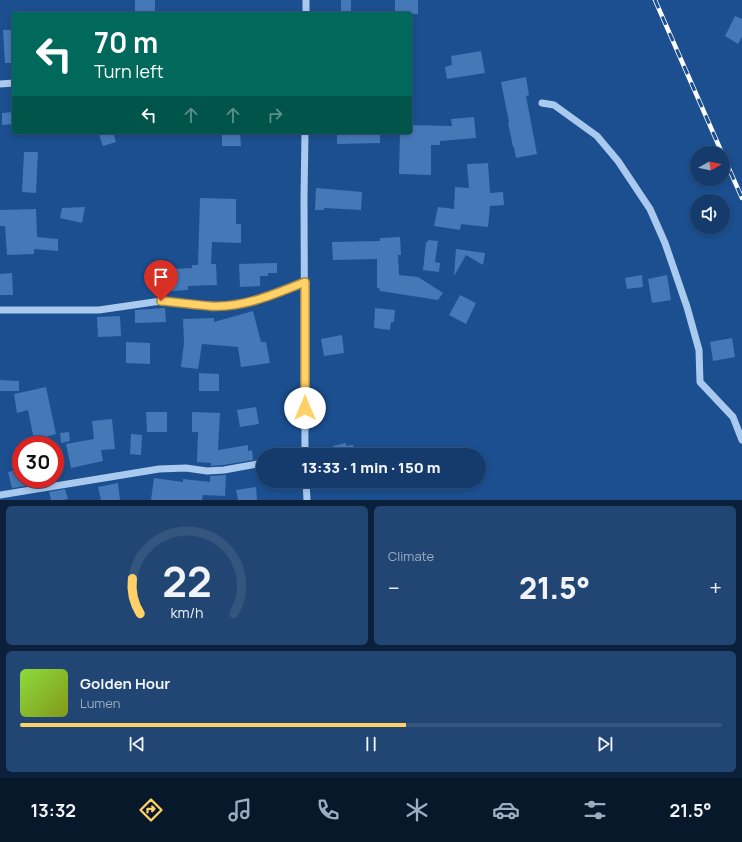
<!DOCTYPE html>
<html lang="en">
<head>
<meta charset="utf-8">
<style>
  body { margin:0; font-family:Manrope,sans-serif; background:#214673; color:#f1f3f6; height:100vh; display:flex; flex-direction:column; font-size:15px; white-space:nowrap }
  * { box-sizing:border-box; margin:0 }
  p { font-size:13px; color:#9dadc1 }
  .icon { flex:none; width:22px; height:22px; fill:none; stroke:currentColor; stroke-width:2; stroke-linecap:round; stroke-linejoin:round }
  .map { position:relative; height:500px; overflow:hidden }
  .side { display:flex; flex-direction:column; gap:6px; padding:6px; background:#0b203b; flex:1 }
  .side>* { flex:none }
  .banner { position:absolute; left:12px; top:12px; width:400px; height:122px; border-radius:4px; box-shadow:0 2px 6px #0003,0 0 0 1px #33557e; background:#00695c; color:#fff; overflow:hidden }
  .needle { width:26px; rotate:82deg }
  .fabs { position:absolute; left:690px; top:146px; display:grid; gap:8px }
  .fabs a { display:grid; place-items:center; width:40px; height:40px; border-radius:50%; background:#143b6b; box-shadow:0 2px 6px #0003,0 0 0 1px #33557e; font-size:20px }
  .speed { position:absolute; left:12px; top:436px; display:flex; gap:8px; font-size:20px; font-weight:700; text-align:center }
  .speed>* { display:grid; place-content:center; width:52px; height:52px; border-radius:50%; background:#143b6b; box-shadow:0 2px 6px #0003,0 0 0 1px #33557e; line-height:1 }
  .speed .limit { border:6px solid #d22; background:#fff; color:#111 }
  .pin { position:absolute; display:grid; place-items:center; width:34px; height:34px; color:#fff; margin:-41px -17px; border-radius:50% 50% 50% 0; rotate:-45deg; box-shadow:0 0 4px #0007 }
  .pin .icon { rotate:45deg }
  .me { position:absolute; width:44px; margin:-22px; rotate:0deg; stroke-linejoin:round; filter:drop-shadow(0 0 3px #0008) }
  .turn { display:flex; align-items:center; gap:14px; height:84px; padding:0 16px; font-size:18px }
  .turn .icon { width:52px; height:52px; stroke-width:2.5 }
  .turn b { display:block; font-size:28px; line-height:34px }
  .lanes { display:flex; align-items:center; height:38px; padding:0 16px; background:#0003; justify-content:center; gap:20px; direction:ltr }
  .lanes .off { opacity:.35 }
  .big { font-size:30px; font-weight:800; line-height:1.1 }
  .side .widget { flex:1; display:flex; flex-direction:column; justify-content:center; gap:6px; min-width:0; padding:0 14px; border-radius:6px; background:#214673 }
  .side .dial { align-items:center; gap:0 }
  .dial svg { height:104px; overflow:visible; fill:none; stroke:#33557e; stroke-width:7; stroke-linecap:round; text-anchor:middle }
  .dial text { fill:#f1f3f6; stroke:none }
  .song { display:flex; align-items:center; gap:12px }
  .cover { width:48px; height:48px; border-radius:6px; background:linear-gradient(135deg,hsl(90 70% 55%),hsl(70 70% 35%)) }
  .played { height:4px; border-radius:2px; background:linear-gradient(90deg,#ffd166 55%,#33557e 55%) }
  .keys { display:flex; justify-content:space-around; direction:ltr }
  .heat { display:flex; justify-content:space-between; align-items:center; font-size:22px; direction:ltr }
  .side .tiles { flex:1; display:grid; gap:6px; grid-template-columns:1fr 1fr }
  .widget:last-child { grid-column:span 2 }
  .trip { position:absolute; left:256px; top:448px; width:230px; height:40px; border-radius:20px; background:#143b6b; box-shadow:0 2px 6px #0003,0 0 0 1px #33557e; font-weight:800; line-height:40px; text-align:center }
  .tabs { display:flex; height:64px; justify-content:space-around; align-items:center; background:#08182b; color:#9dadc1 }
  .tabs .icon { width:28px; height:28px }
  .tabs .selected { color:#ffd166 }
  .tabs b { font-size:18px; color:#f1f3f6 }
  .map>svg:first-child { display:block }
  .building { fill:#4478b7 }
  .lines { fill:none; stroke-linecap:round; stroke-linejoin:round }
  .minor { stroke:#a9c9ee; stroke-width:7 }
  .rail-casing { stroke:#fff; stroke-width:4.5 }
  .rail { stroke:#1b4f8f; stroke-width:3; stroke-dasharray:9; stroke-linecap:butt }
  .route-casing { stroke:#a68842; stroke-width:10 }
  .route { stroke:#ffd166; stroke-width:7 }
</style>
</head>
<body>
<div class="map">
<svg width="742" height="500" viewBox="0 0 742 500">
  <rect width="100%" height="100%" fill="#1b4f8f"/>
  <!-- building -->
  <g class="building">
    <rect x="135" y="0" width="20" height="14"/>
    <rect x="341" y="0" width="10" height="14"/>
    <rect x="395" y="0" width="23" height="14"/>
    <polygon points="735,16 742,19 742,37 738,44 725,36"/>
    <polygon points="3,30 14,30 14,63 5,63"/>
    <polygon points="481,51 485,73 447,79 445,67 452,65 451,56"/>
    <polygon points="526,77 529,95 526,96 537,154 516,158 514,147 513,147 510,132 508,123 509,122 501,82"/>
    <polygon points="13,112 13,124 2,125 2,113"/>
    <polygon points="474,117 476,138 440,141 440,145 431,145 431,175 399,174 400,132 410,132 410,125 452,126 451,119"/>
    <polygon points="98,132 113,132 116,142 103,146"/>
    <polygon points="222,132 240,132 241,146 222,146"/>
    <polygon points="337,132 380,132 380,143 337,144"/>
    <polygon points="24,152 38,152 36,193 22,192"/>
    <polygon points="488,163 490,193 503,192 504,205 490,206 488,227 461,224 460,230 434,226 438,207 454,209 455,187 469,188 467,164"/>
    <polygon points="316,188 362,192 361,210 324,208 324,210 315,210"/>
    <polygon points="200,198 236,199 236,224 241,224 241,243 212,242 211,264 216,264 217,285 188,286 188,290 171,291 170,269 192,268 192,265 198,265"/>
    <polygon points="85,207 82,223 60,218 62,208"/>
    <polygon points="36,209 37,237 58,239 58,251 34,249 34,254 7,255 5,226 0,226 0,210"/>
    <polygon points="400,237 401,255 398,255 399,275 418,277 443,293 438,300 380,291 379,288 377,288 377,259 333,260 332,242 380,241 380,238"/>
    <polygon points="428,240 438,241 435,262 440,263 439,272 423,270 426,242 428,242"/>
    <polygon points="456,249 485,253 483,265 466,255 454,276"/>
    <polygon points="277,263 277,273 268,273 268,276 260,276 260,286 240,287 239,264"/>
    <polygon points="12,273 13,295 0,295 0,274"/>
    <polygon points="642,275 643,287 627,289 625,278"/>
    <polygon points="667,275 671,300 652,303 648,279"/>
    <polygon points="460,295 476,303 466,324 449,315"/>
    <polygon points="165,308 166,322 135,323 135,310"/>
    <polygon points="375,308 395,310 394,322 391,322 390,330 374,328"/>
    <polygon points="253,311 261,342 266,342 270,363 241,367 238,347 202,344 198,369 181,367 184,343 183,319 214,318 214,322"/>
    <polygon points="120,316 121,336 98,337 97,317"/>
    <polygon points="342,335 344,353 324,356 321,339"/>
    <polygon points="732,338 735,357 713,361 710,342"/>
    <polygon points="126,342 150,343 150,364 126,363"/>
    <polygon points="199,373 219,374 219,391 199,391"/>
    <polygon points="0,380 19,381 19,391 0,391"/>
    <polygon points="46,387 56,434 34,440 28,410 17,413 14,394"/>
    <polygon points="256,407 259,424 240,427 237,410"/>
    <polygon points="146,412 167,412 167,432 147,432"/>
    <polygon points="192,412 220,413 218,450 248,445 248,451 252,450 253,460 223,465 211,466 211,463 197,462 198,432 192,432"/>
    <polygon points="112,419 115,449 101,450 103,461 71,468 66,444 94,439 92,421"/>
    <polygon points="69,432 70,441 61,443 60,433"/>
    <polygon points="131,434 142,435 141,455 130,454"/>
    <polygon points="346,443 346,446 353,445 356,455 325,455 325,451 334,449 333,446"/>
    <polygon points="21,469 21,479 24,479 25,486 12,488 8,472"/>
    <polygon points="226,475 225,496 203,495 202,500 151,500 154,478 183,482 183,479 210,482 210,476"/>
    <polygon points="118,483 120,500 101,500 98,487"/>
    <polygon points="256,487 257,500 238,500 236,490"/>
    <polygon points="65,489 68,499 62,500 51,500 49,492"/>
  </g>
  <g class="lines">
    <!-- minor -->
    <g class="minor">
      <polyline points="306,0 306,14"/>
      <polyline points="0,84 14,83"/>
      <polyline points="542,103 554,105 597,136 618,161 650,209 665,243 687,307 699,350 700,382 733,417 742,440"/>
      <polyline points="305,132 304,198 305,455"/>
      <polyline points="0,310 99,310 161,301 211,306 235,305 260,298 282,291 305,282"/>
      <polyline points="306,481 307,500"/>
      <polyline points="0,495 159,469 186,468 207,471 224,470 263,463"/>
    </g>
    <defs>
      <g id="rail">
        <polyline points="655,0 722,153"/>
        <polyline points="723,155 742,198"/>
      </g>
    </defs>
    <!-- rail casing -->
    <use href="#rail" class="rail-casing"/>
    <!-- rail -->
    <use href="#rail" class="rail"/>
  </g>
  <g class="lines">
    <defs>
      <path id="route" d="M 161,301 C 178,302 194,305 210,306 C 243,308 275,294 305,282 L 305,408"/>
    </defs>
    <!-- route casing -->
    <use href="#route" class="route-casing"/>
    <!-- route -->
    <use href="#route" class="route"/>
  </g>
</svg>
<div class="fabs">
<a><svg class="needle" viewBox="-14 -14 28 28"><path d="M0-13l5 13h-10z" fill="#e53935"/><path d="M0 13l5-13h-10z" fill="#9dadc1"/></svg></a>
<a><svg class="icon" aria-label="sound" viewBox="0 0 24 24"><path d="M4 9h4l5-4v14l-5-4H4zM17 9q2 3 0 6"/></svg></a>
</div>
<div class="speed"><div class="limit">30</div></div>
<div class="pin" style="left:161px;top:301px;background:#d93025"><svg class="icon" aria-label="arrive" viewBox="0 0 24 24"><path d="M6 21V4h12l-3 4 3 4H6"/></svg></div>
<svg class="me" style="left:305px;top:408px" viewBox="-20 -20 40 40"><circle r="19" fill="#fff"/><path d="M0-13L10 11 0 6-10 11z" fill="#ffd166"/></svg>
<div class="trip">13:33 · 1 min · 150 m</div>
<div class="banner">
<div class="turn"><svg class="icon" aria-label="left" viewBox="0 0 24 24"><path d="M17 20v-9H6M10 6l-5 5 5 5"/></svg><div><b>70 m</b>Turn left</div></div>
<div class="lanes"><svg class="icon" aria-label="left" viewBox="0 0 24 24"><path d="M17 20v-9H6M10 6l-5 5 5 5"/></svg><svg class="icon off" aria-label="ahead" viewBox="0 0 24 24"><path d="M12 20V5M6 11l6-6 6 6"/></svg><svg class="icon off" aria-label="ahead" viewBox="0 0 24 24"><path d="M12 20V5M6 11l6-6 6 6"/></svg><svg class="icon off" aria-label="right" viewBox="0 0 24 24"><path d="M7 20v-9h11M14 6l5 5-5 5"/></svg></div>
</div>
</div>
<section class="side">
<div class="tiles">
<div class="widget dial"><svg viewBox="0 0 100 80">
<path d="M14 69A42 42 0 1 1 86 69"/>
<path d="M14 69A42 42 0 0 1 8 42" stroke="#ffd166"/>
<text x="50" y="56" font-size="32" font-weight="700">22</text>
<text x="50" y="72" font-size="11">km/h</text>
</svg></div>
<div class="widget"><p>Climate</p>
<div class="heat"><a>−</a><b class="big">21.5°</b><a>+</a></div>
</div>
<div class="widget">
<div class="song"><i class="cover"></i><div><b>Golden Hour</b><p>Lumen</p></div></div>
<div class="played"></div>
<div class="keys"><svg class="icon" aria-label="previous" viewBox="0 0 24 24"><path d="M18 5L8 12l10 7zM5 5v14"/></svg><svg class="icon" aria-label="pause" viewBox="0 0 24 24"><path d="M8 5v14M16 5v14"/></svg><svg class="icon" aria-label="next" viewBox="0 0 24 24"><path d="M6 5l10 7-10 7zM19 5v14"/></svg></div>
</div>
</div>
</section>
<nav class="tabs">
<b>13:32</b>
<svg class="icon selected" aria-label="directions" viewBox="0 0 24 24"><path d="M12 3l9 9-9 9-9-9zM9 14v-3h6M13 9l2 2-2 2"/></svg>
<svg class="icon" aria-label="music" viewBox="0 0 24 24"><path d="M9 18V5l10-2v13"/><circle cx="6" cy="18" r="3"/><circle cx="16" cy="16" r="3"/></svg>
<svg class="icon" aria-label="phone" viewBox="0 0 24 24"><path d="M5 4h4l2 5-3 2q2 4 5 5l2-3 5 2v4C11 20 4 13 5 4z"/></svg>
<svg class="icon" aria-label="climate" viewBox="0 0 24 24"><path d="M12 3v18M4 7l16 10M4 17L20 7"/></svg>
<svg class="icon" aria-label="car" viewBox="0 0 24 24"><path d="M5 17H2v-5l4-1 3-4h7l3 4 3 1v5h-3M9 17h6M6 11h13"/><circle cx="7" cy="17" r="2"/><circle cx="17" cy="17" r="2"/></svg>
<svg class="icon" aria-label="filters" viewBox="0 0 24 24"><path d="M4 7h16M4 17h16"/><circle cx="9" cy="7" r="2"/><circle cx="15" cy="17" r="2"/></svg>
<b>21.5°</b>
</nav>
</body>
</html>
